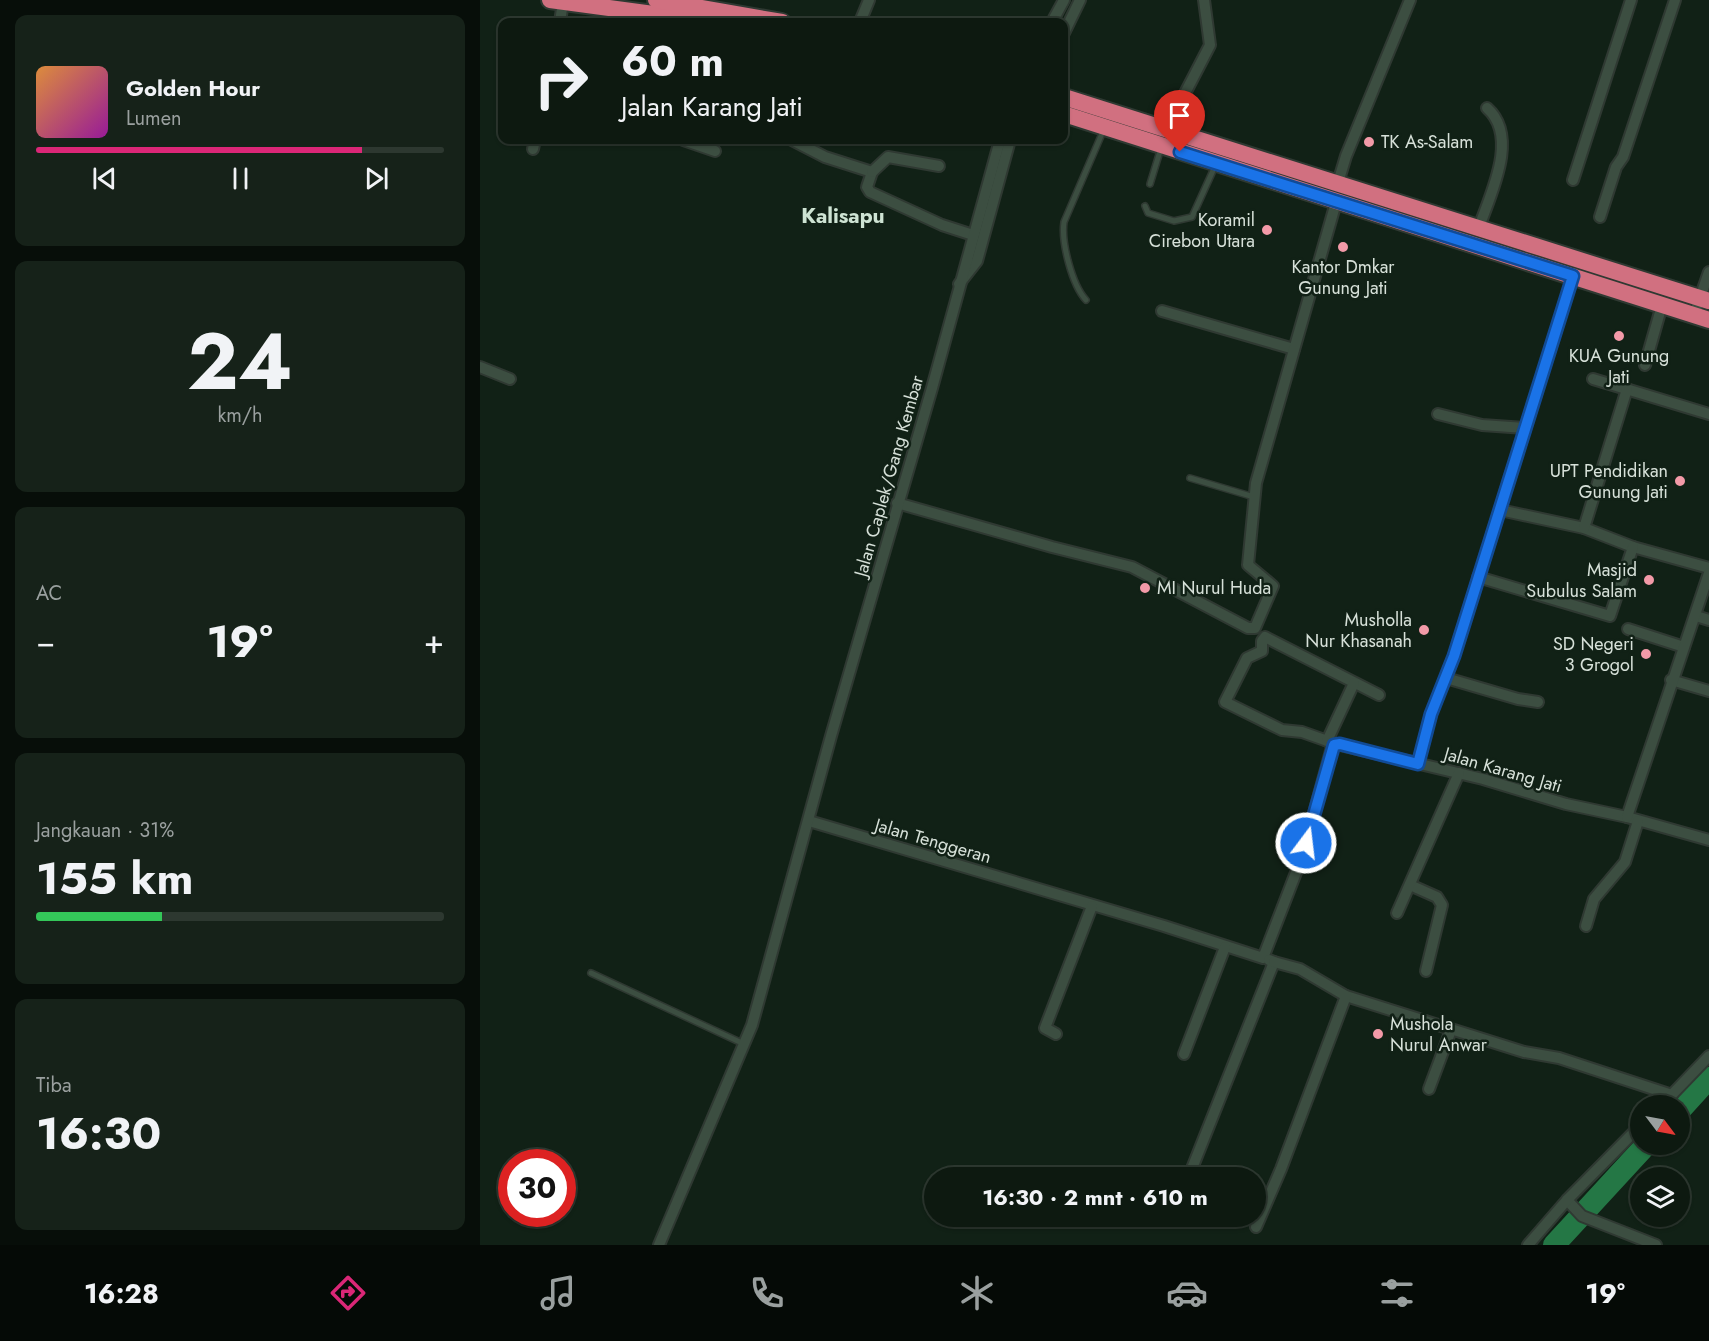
<!DOCTYPE html>
<html lang="id">
<head>
<meta charset="utf-8">
<style>
  body { margin:0; font-family:Jost,sans-serif; background:#162219; color:#f1f3f6; height:100vh; display:flex; flex-direction:column; font-size:22px; white-space:nowrap }
  * { box-sizing:border-box; margin:0 }
  p { font-size:20px; color:#9aa09f }
  .icon { flex:none; width:33px; height:33px; fill:none; stroke:currentColor; stroke-width:2; stroke-linecap:round; stroke-linejoin:round }
  .map { position:relative; flex:1; overflow:hidden }
  .panel { display:flex; flex-direction:column; gap:15px; padding:15px; background:#070e09; width:480px }
  .panel>* { flex:none }
  .banner { position:absolute; left:18px; top:18px; width:570px; height:126px; border-radius:12px; box-shadow:0 2px 4px #0004,0 0 0 2px #2d3830; background:#0d1910; color:#f1f3f6; overflow:hidden }
  .needle { width:39px; rotate:122deg }
  .controls { position:absolute; left:1150px; top:1095px; display:grid; gap:12px }
  .controls a { display:grid; place-items:center; width:60px; height:60px; border-radius:50%; background:#0d1910; box-shadow:0 2px 4px #0004,0 0 0 2px #2d3830; font-size:30px }
  .speed { position:absolute; left:18px; top:1149px; display:flex; gap:12px; font-size:30px; font-weight:700; text-align:center }
  .speed>* { display:grid; place-content:center; width:78px; height:78px; border-radius:50%; background:#0d1910; box-shadow:0 2px 4px #0004,0 0 0 2px #2d3830; line-height:1 }
  .speed .limit { border:9px solid #d22; background:#fff; color:#111 }
  .pin { position:absolute; display:grid; place-items:center; width:51px; height:51px; color:#fff; margin:-62px -26px; border-radius:50% 50% 50% 0; rotate:-45deg; box-shadow:0 0 6px #0007 }
  .pin .icon { rotate:45deg }
  .me { position:absolute; width:66px; margin:-33px; rotate:15deg; stroke-linejoin:round; filter:drop-shadow(0 0 4px #0008) }
  .turn { display:flex; align-items:center; gap:21px; height:126px; padding:0 24px; font-size:27px }
  .turn .icon { width:78px; height:78px; stroke-width:2.5 }
  .turn b { display:block; font-size:42px; line-height:51px }
  .big { font-size:45px; font-weight:700; line-height:1.1 }
  .panel .card { flex:1; display:flex; flex-direction:column; justify-content:center; gap:9px; min-width:0; padding:0 21px; border-radius:12px; background:#162219 }
  .panel .dial { align-items:center; gap:0 }
  .dial b { font-size:78px; line-height:1 }
  .song { display:flex; align-items:center; gap:18px }
  .cover { width:72px; height:72px; border-radius:9px; background:linear-gradient(135deg,hsl(30 70% 55%),hsl(300 70% 35%)) }
  .played { height:6px; border-radius:3px; background:linear-gradient(90deg,#db2777 80%,#2d3830 80%) }
  .keys { display:flex; justify-content:space-around; direction:ltr }
  .heat { display:flex; justify-content:space-between; align-items:center; font-size:33px; direction:ltr }
  .charge { height:9px; border-radius:4px; background:linear-gradient(90deg,#34c759 31%,#2d3830 0) }
  .trip { position:absolute; left:444px; top:1167px; width:342px; height:60px; border-radius:30px; background:#0d1910; box-shadow:0 2px 4px #0004,0 0 0 2px #2d3830; font-weight:700; line-height:60px; text-align:center }
  .dock { display:flex; height:96px; justify-content:space-around; align-items:center; background:#050a06; color:#9aa09f }
  .dock .icon { width:42px; height:42px }
  .dock .current { color:#db2777 }
  .dock b { font-size:27px; color:#f1f3f6 }
  main { display:flex; flex:1; min-height:0 }
  .map>svg:first-child { display:block }
  .lines { fill:none; stroke-linecap:round; stroke-linejoin:round }
  .river { stroke:#247745; stroke-width:22 }
  .service-casing { stroke:#2f3932; stroke-width:8 }
  .minor-casing { stroke:#2f3932; stroke-width:14 }
  .trunk-casing { stroke:#2f3932; stroke-width:20 }
  .service { stroke:#3c4e41; stroke-width:5 }
  .minor { stroke:#3c4e41; stroke-width:10 }
  .trunk { stroke:#d17080; stroke-width:16 }
  .route-casing { stroke:#114b97; stroke-width:15 }
  .route { stroke:#1a73e8; stroke-width:10 }
  .poi-dot { fill:#f39aa8; stroke:#112116; stroke-width:2 }
  .labels { text-anchor:middle; stroke-width:5; stroke-linejoin:round; paint-order:stroke }
  .poi-label { font-size:18px; fill:#d7e1d9; stroke:#112116; text-anchor:end }
  .street-label { font-size:18px; fill:#d7e1d9; stroke:#112116 }
  .quarter-label { font-size:21px; font-weight:bold; fill:#cee3d3; stroke:#112116 }
</style>
</head>
<body>
<main>
<section class="panel">
<div class="card">
<div class="song"><i class="cover"></i><div><b>Golden Hour</b><p>Lumen</p></div></div>
<div class="played"></div>
<div class="keys"><svg class="icon" aria-label="previous" viewBox="0 0 24 24"><path d="M18 5L8 12l10 7zM5 5v14"/></svg><svg class="icon" aria-label="pause" viewBox="0 0 24 24"><path d="M8 5v14M16 5v14"/></svg><svg class="icon" aria-label="next" viewBox="0 0 24 24"><path d="M6 5l10 7-10 7zM19 5v14"/></svg></div>
</div>
<div class="card dial"><b>24</b><p>km/h</p></div>
<div class="card"><p>AC</p>
<div class="heat"><a>−</a><b class="big">19°</b><a>+</a></div>
</div>
<div class="card"><p>Jangkauan · 31%</p><b class="big">155 km</b><div class="charge"></div></div>
<div class="card"><p>Tiba</p><b class="big">16:30</b></div>
</section>
<div class="map">
<svg width="1229" height="1245" viewBox="0 0 1229 1245">
  <rect width="100%" height="100%" fill="#112116"/>
  <g class="lines">
    <!-- river -->
    <g class="river">
      <polyline points="1200,1110 1229,1078"/>
      <polyline points="1074,1245 1167,1144"/>
    </g>
    <defs>
      <g id="service">
        <polyline points="670,184 681,148"/>
        <polyline points="665,206 668,213 694,221 712,217 736,164"/>
        <path d="M 606,300 C 592,285 581,242 584,222 L 624,129"/>
        <polyline points="710,478 774,497"/>
        <polyline points="111,973 264,1044"/>
      </g>
      <g id="minor">
        <polyline points="80,22 83,2"/>
        <polyline points="380,22 389,0"/>
        <polyline points="572,22 584,0"/>
        <polyline points="584,33 600,0"/>
        <polyline points="686,130 730,45 724,0"/>
        <polyline points="203,140 235,151"/>
        <polyline points="312,140 345,157 392,172 387,187 390,192 462,225 493,235"/>
        <polyline points="53,149 55,140"/>
        <polyline points="392,172 408,157 459,166"/>
        <polyline points="1093,180 1151,0"/>
        <polyline points="857,186 866,156 930,0"/>
        <polyline points="1120,217 1136,167 1143,157 1195,0"/>
        <path d="M 998,230 C 1010,195 1040,137 1007,108"/>
        <polyline points="479,284 497,261 530,140"/>
        <polyline points="682,311 814,349"/>
        <polyline points="1214,315 1229,272"/>
        <polyline points="1165,365 1182,305"/>
        <polyline points="0,367 30,379"/>
        <polyline points="1113,379 1229,414"/>
        <polyline points="958,414 1002,425 1045,428"/>
        <polyline points="417,503 572,547 652,567 768,628 775,628 793,586 768,565 776,483 857,199"/>
        <polyline points="1020,510 1104,528 1153,547 1229,568"/>
        <polyline points="1104,528 1147,389"/>
        <polyline points="998,577 1130,616 1153,547"/>
        <polyline points="1216,616 1229,620"/>
        <polyline points="1148,629 1204,647"/>
        <polyline points="966,678 1038,699 1058,702"/>
        <polyline points="1191,680 1229,691"/>
        <polyline points="899,695 785,637 782,641 782,651 767,658 745,702 802,730 822,732 856,744 1003,779 1086,804 1147,817 1229,840"/>
        <polyline points="847,741 874,683"/>
        <polyline points="938,764 951,714 974,656 1094,273"/>
        <polyline points="1147,817 1229,573"/>
        <polyline points="329,821 684,926 783,958 822,857 852,747 856,744"/>
        <polyline points="930,885 957,897 962,905 946,971"/>
        <polyline points="917,913 979,773"/>
        <polyline points="1106,926 1114,899 1145,862 1158,821"/>
        <polyline points="866,996 1044,1052 1079,1058 1192,1095"/>
        <polyline points="576,1034 565,1028 612,906"/>
        <polyline points="704,1054 745,947"/>
        <polyline points="949,1089 971,1030"/>
        <polyline points="1181,1106 1229,1056"/>
        <polyline points="711,1171 794,962 789,960"/>
        <polyline points="1087,1200 1102,1216 1176,1245"/>
        <polyline points="776,1227 801,1169 866,996 820,969 794,962"/>
        <polyline points="179,1245 272,1025 351,736 452,388 520,140"/>
        <polyline points="1048,1245 1087,1200 1161,1125"/>
      </g>
      <g id="trunk">
        <polyline points="70,0 233,22"/>
        <polyline points="176,0 302,22"/>
        <polyline points="584,97 1229,301"/>
        <polyline points="584,114 1229,320"/>
      </g>
    </defs>
    <!-- service casing -->
    <use href="#service" class="service-casing"/>
    <!-- minor casing -->
    <use href="#minor" class="minor-casing"/>
    <!-- trunk casing -->
    <use href="#trunk" class="trunk-casing"/>
    <!-- service -->
    <use href="#service" class="service"/>
    <!-- minor -->
    <use href="#minor" class="minor"/>
    <!-- trunk -->
    <use href="#trunk" class="trunk"/>
  </g>
  <g class="lines">
    <defs>
      <polyline id="route" points="700,152 1093,276 974,656 951,714 938,764 860,744 854,745 826,843"/>
    </defs>
    <!-- route casing -->
    <use href="#route" class="route-casing"/>
    <!-- route -->
    <use href="#route" class="route"/>
  </g>
  <!-- markers -->
  <g class="poi-dot">
    <circle cx="889" cy="142" r="6"/>
    <circle cx="787" cy="230" r="6"/>
    <circle cx="863" cy="247" r="6"/>
    <circle cx="1139" cy="336" r="6"/>
    <circle cx="1200" cy="481" r="6"/>
    <circle cx="1169" cy="580" r="6"/>
    <circle cx="665" cy="588" r="6"/>
    <circle cx="944" cy="630" r="6"/>
    <circle cx="1166" cy="654" r="6"/>
    <circle cx="898" cy="1034" r="6"/>
  </g>
  <g class="labels">
    <!-- poi labels -->
    <g class="poi-label">
      <text x="901" y="148" text-anchor="start">TK As-Salam</text>
      <text x="775" y="226">Koramil<tspan x="775" dy="21">Cirebon Utara</tspan></text>
      <text x="863" y="273" text-anchor="middle">Kantor Dmkar<tspan x="863" dy="21">Gunung Jati</tspan></text>
      <text x="1139" y="362" text-anchor="middle">KUA Gunung<tspan x="1139" dy="21">Jati</tspan></text>
      <text x="1188" y="477">UPT Pendidikan<tspan x="1188" dy="21">Gunung Jati</tspan></text>
      <text x="1157" y="576">Masjid<tspan x="1157" dy="21">Subulus Salam</tspan></text>
      <text x="677" y="594" text-anchor="start">MI Nurul Huda</text>
      <text x="932" y="626">Musholla<tspan x="932" dy="21">Nur Khasanah</tspan></text>
      <text x="1154" y="650">SD Negeri<tspan x="1154" dy="21">3 Grogol</tspan></text>
      <text x="910" y="1030" text-anchor="start">Mushola<tspan x="910" dy="21">Nurul Anwar</tspan></text>
    </g>
    <!-- street labels -->
    <g class="street-label">
      <text transform="translate(409 476) rotate(-74)" y="6">Jalan Caplek/Gang Kembar</text>
      <text transform="translate(1023 770) rotate(16)" y="6">Jalan Karang Jati</text>
      <text transform="translate(453 841) rotate(16)" y="6">Jalan Tenggeran</text>
    </g>
    <!-- quarter labels -->
    <g class="quarter-label">
      <text x="363" y="223">Kalisapu</text>
    </g>
  </g>
</svg>
<div class="controls">
<a><svg class="needle" viewBox="-14 -14 28 28"><path d="M0-13l5 13h-10z" fill="#e53935"/><path d="M0 13l5-13h-10z" fill="#9aa09f"/></svg></a>
<a><svg class="icon" aria-label="layers" viewBox="0 0 24 24"><path d="M12 4l9 5-9 5-9-5zM3 14l9 5 9-5"/></svg></a>
</div>
<div class="speed"><div class="limit">30</div></div>
<div class="pin" style="left:700px;top:152px;background:#d93025"><svg class="icon" aria-label="arrive" viewBox="0 0 24 24"><path d="M6 21V4h12l-3 4 3 4H6"/></svg></div>
<svg class="me" style="left:826px;top:843px" viewBox="-20 -20 40 40"><circle r="17" fill="#1a73e8" stroke="#fff" stroke-width="3"/><path d="M0-11L8 9 0 5-8 9z" fill="#fff"/></svg>
<div class="trip">16:30 · 2 mnt · 610 m</div>
<div class="banner">
<div class="turn"><svg class="icon" aria-label="right" viewBox="0 0 24 24"><path d="M7 20v-9h11M14 6l5 5-5 5"/></svg><div><b>60 m</b>Jalan Karang Jati</div></div>
</div>
</div>
</main>
<nav class="dock">
<b>16:28</b>
<svg class="icon current" aria-label="directions" viewBox="0 0 24 24"><path d="M12 3l9 9-9 9-9-9zM9 14v-3h6M13 9l2 2-2 2"/></svg>
<svg class="icon" aria-label="music" viewBox="0 0 24 24"><path d="M9 18V5l10-2v13"/><circle cx="6" cy="18" r="3"/><circle cx="16" cy="16" r="3"/></svg>
<svg class="icon" aria-label="phone" viewBox="0 0 24 24"><path d="M5 4h4l2 5-3 2q2 4 5 5l2-3 5 2v4C11 20 4 13 5 4z"/></svg>
<svg class="icon" aria-label="climate" viewBox="0 0 24 24"><path d="M12 3v18M4 7l16 10M4 17L20 7"/></svg>
<svg class="icon" aria-label="car" viewBox="0 0 24 24"><path d="M5 17H2v-5l4-1 3-4h7l3 4 3 1v5h-3M9 17h6M6 11h13"/><circle cx="7" cy="17" r="2"/><circle cx="17" cy="17" r="2"/></svg>
<svg class="icon" aria-label="filters" viewBox="0 0 24 24"><path d="M4 7h16M4 17h16"/><circle cx="9" cy="7" r="2"/><circle cx="15" cy="17" r="2"/></svg>
<b>19°</b>
</nav>
</body>
</html>
